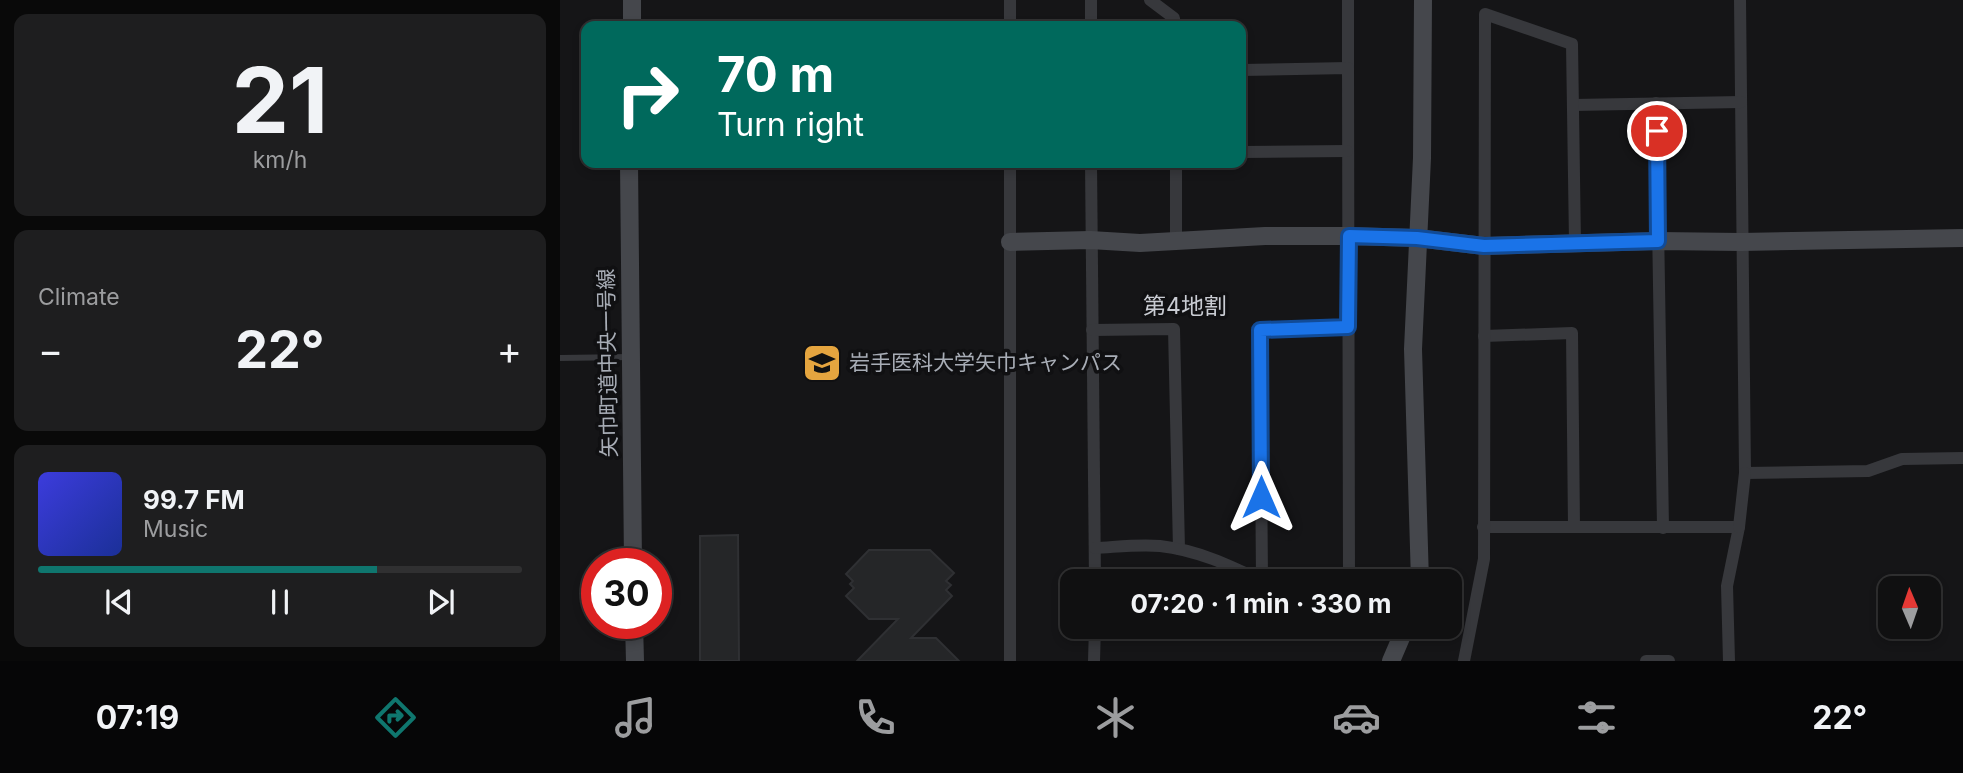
<!DOCTYPE html>
<html lang="en">
<head>
<meta charset="utf-8">
<style>
  body { margin:0; font-family:Inter,"Noto Sans JP",sans-serif; background:#1e1e1f; color:#f1f3f6; height:100vh; display:flex; flex-direction:column; font-size:26px; white-space:nowrap }
  * { box-sizing:border-box; margin:0 }
  p { font-size:23px; color:#9c9d9f }
  .icon { flex:none; width:38px; height:38px; fill:none; stroke:currentColor; stroke-width:2; stroke-linecap:round; stroke-linejoin:round }
  .map { position:relative; flex:1; overflow:hidden }
  .sheet { display:flex; flex-direction:column; gap:14px; padding:14px; background:#090909; width:560px }
  .sheet>* { flex:none }
  .banner { position:absolute; left:21px; top:21px; width:665px; height:147px; border-radius:14px; box-shadow:0 4px 10px #0003,0 0 0 2px #303031; background:#00695c; color:#fff; overflow:hidden }
  .needle { width:46px; rotate:358deg }
  .buttons { position:absolute; left:1318px; top:576px; display:grid; gap:14px }
  .buttons a { display:grid; place-items:center; width:63px; height:63px; border-radius:14px; background:#101011; box-shadow:0 4px 10px #0003,0 0 0 2px #303031; font-size:35px }
  .speed { position:absolute; left:21px; top:548px; display:flex; gap:14px; font-size:35px; font-weight:700; text-align:center }
  .speed>* { display:grid; place-content:center; width:91px; height:91px; border-radius:50%; background:#101011; box-shadow:0 4px 10px #0003,0 0 0 2px #303031; line-height:1 }
  .speed .limit { border:10px solid #d22; background:#fff; color:#111 }
  .pin { position:absolute; display:grid; place-items:center; width:60px; height:60px; color:#fff; margin:-30px; border:4px solid #fff; border-radius:50%; box-shadow:0 2px 7px #0007 }
  .me { position:absolute; width:77px; margin:-38px; rotate:0deg; stroke-linejoin:round; filter:drop-shadow(0 0 5px #0008) }
  .turn { display:flex; align-items:center; gap:24px; height:147px; padding:0 21px; font-size:32px }
  .turn .icon { width:91px; height:91px; stroke-width:2.5 }
  .turn b { display:block; font-size:49px; line-height:60px }
  .big { font-size:52px; font-weight:700; line-height:1.1 }
  .sheet .card { flex:1; display:flex; flex-direction:column; justify-content:center; gap:10px; min-width:0; padding:0 24px; border-radius:14px; background:#1e1e1f }
  .sheet .dial { align-items:center; gap:0 }
  .dial b { font-size:91px; line-height:1 }
  .song { display:flex; align-items:center; gap:21px }
  .cover { width:84px; height:84px; border-radius:10px; background:linear-gradient(135deg,hsl(240 70% 55%),hsl(230 70% 35%)) }
  .played { height:7px; border-radius:4px; background:linear-gradient(90deg,#0f766e 70%,#303031 70%) }
  .keys { display:flex; justify-content:space-around; direction:ltr }
  .heat { display:flex; justify-content:space-between; align-items:center; font-size:38px; direction:ltr }
  .trip { position:absolute; left:500px; top:569px; width:402px; height:70px; border-radius:14px; background:#101011; box-shadow:0 4px 10px #0003,0 0 0 2px #303031; font-weight:700; line-height:70px; text-align:center }
  .tab-bar { display:flex; height:112px; justify-content:space-around; align-items:center; background:#060607; color:#9c9d9f }
  .tab-bar .icon { width:49px; height:49px }
  .tab-bar .active { color:#0f766e }
  .tab-bar b { font-size:32px; color:#f1f3f6 }
  main { display:flex; flex:1; min-height:0 }
  .map>svg:first-child { display:block }
  .building { fill:#252628; stroke:#2f3033; stroke-width:2 }
  .lines { fill:none; stroke-linecap:round; stroke-linejoin:round }
  .lane { stroke:#37383c; stroke-width:6 }
  .street { stroke:#37383c; stroke-width:12 }
  .secondary { stroke:#45474c; stroke-width:18 }
  .route-casing { stroke:#114b97; stroke-width:18 }
  .route { stroke:#1a73e8; stroke-width:12 }
  .labels { text-anchor:middle; stroke-width:7; stroke-linejoin:round; paint-order:stroke }
  .street-label { font-size:21px; fill:#a8adb6; stroke:#101012 }
  .poi-label { font-size:21px; fill:#a8adb6; stroke:#101012; text-anchor:start }
  .neighbourhood-label { font-size:23px; fill:#c9ccd3; stroke:#101012 }
</style>
</head>
<body>
<main>
<section class="sheet">
<div class="card dial"><b>21</b><p>km/h</p></div>
<div class="card"><p>Climate</p>
<div class="heat"><a>−</a><b class="big">22°</b><a>+</a></div>
</div>
<div class="card">
<div class="song"><i class="cover"></i><div><b>99.7 FM</b><p>Music</p></div></div>
<div class="played"></div>
<div class="keys"><svg class="icon" aria-label="previous" viewBox="0 0 24 24"><path d="M18 5L8 12l10 7zM5 5v14"/></svg><svg class="icon" aria-label="pause" viewBox="0 0 24 24"><path d="M8 5v14M16 5v14"/></svg><svg class="icon" aria-label="next" viewBox="0 0 24 24"><path d="M6 5l10 7-10 7zM19 5v14"/></svg></div>
</div>
</section>
<div class="map">
<svg width="1403" height="661" viewBox="0 0 1403 661">
  <rect width="100%" height="100%" fill="#151517"/>
  <!-- building -->
  <g class="building">
    <polygon points="178,535 179,661 140,661 140,536"/>
    <polygon points="309,550 370,550 394,573 386,581 391,585 386,590 392,596 351,638 376,638 399,661 297,661 338,619 309,619 286,596 294,588 290,584 293,581 286,574"/>
  </g>
  <g class="lines">
    <!-- lane -->
    <polyline class="lane" points="0,358 69,357"/>
    <!-- street -->
    <g class="street">
      <polyline points="450,0 450,26"/>
      <polyline points="590,0 614,18 614,26"/>
      <polyline points="1180,0 1185,473 1308,471 1342,459 1403,458"/>
      <polyline points="531,26 531,0"/>
      <polyline points="788,68 788,0"/>
      <polyline points="681,70 788,68 789,581"/>
      <polyline points="1096,103 1103,528"/>
      <polyline points="1013,105 1181,102"/>
      <polyline points="681,152 787,151"/>
      <polyline points="450,163 450,661"/>
      <polyline points="531,163 535,581"/>
      <polyline points="616,241 616,163"/>
      <polyline points="532,330 614,329 619,549"/>
      <polyline points="924,336 1012,333 1014,527"/>
      <polyline points="923,527 1179,527 1167,586 1169,661"/>
      <polyline points="1179,527 1185,473"/>
      <path d="M 535,548 C 556,547 579,544 600,546 C 637,550 669,565 702,581"/>
      <polyline points="702,581 700,330 788,327"/>
      <polyline points="534,661 535,626"/>
      <polyline points="904,661 924,559 925,14 1012,44 1015,243"/>
      <polyline points="1086,661 1109,661"/>
    </g>
    <!-- secondary -->
    <g class="secondary">
      <polyline points="72,26 72,0"/>
      <polyline points="69,163 73,564"/>
      <polyline points="450,242 530,240 580,243 705,236 789,236 857,238 924,246 1098,241 1181,242 1403,238"/>
      <polyline points="860,581 853,349 862,158 863,0"/>
      <polyline points="74,623 75,661"/>
      <polyline points="831,661 846,626"/>
    </g>
  </g>
  <g class="lines">
    <defs>
      <polyline id="route" points="701,497 700,330 788,327 789,236 857,238 924,246 1098,241 1097,131"/>
    </defs>
    <!-- route casing -->
    <use href="#route" class="route-casing"/>
    <!-- route -->
    <use href="#route" class="route"/>
  </g>
  <!-- icons -->
  <defs>
    <symbol id="university-square" viewBox="-11 -11 22 22"><rect x="-9" y="-9" width="18" height="18" rx="4" fill="#e5a53f" stroke="#101012"/><path d="M0-5L7-2L0 1L-7-2ZM-4 1L0 2.5L4 1V4Q0 6-4 4Z" fill="#111"/></symbol>
  </defs>
  <g fill-rule="evenodd">
    <use href="#university-square" x="240" y="341" width="44" height="44"/>
  </g>
  <g class="labels">
    <!-- street labels -->
    <g class="street-label">
      <text transform="translate(48 363) rotate(-91)" y="7">矢巾町道中央一号線</text>
    </g>
    <!-- poi labels -->
    <g class="poi-label">
      <text x="289" y="370">岩手医科大学矢巾キャンパス</text>
    </g>
    <!-- neighbourhood labels -->
    <g class="neighbourhood-label">
      <text x="625" y="314">第4地割</text>
    </g>
  </g>
</svg>
<div class="buttons">
<a><svg class="needle" viewBox="-14 -14 28 28"><path d="M0-13l5 13h-10z" fill="#e53935"/><path d="M0 13l5-13h-10z" fill="#9c9d9f"/></svg></a>
</div>
<div class="speed"><div class="limit">30</div></div>
<div class="pin" style="left:1097px;top:131px;background:#d93025"><svg class="icon" aria-label="arrive" viewBox="0 0 24 24"><path d="M6 21V4h12l-3 4 3 4H6"/></svg></div>
<svg class="me" style="left:701px;top:497px" viewBox="-20 -20 40 40"><path d="M0-17L14 15 0 8-14 15z" fill="#1a73e8" stroke="#fff" stroke-width="4"/></svg>
<div class="trip">07:20 · 1 min · 330 m</div>
<div class="banner">
<div class="turn"><svg class="icon" aria-label="right" viewBox="0 0 24 24"><path d="M7 20v-9h11M14 6l5 5-5 5"/></svg><div><b>70 m</b>Turn right</div></div>
</div>
</div>
</main>
<nav class="tab-bar">
<b>07:19</b>
<svg class="icon active" aria-label="directions" viewBox="0 0 24 24"><path d="M12 3l9 9-9 9-9-9zM9 14v-3h6M13 9l2 2-2 2"/></svg>
<svg class="icon" aria-label="music" viewBox="0 0 24 24"><path d="M9 18V5l10-2v13"/><circle cx="6" cy="18" r="3"/><circle cx="16" cy="16" r="3"/></svg>
<svg class="icon" aria-label="phone" viewBox="0 0 24 24"><path d="M5 4h4l2 5-3 2q2 4 5 5l2-3 5 2v4C11 20 4 13 5 4z"/></svg>
<svg class="icon" aria-label="climate" viewBox="0 0 24 24"><path d="M12 3v18M4 7l16 10M4 17L20 7"/></svg>
<svg class="icon" aria-label="car" viewBox="0 0 24 24"><path d="M5 17H2v-5l4-1 3-4h7l3 4 3 1v5h-3M9 17h6M6 11h13"/><circle cx="7" cy="17" r="2"/><circle cx="17" cy="17" r="2"/></svg>
<svg class="icon" aria-label="filters" viewBox="0 0 24 24"><path d="M4 7h16M4 17h16"/><circle cx="9" cy="7" r="2"/><circle cx="15" cy="17" r="2"/></svg>
<b>22°</b>
</nav>
</body>
</html>
